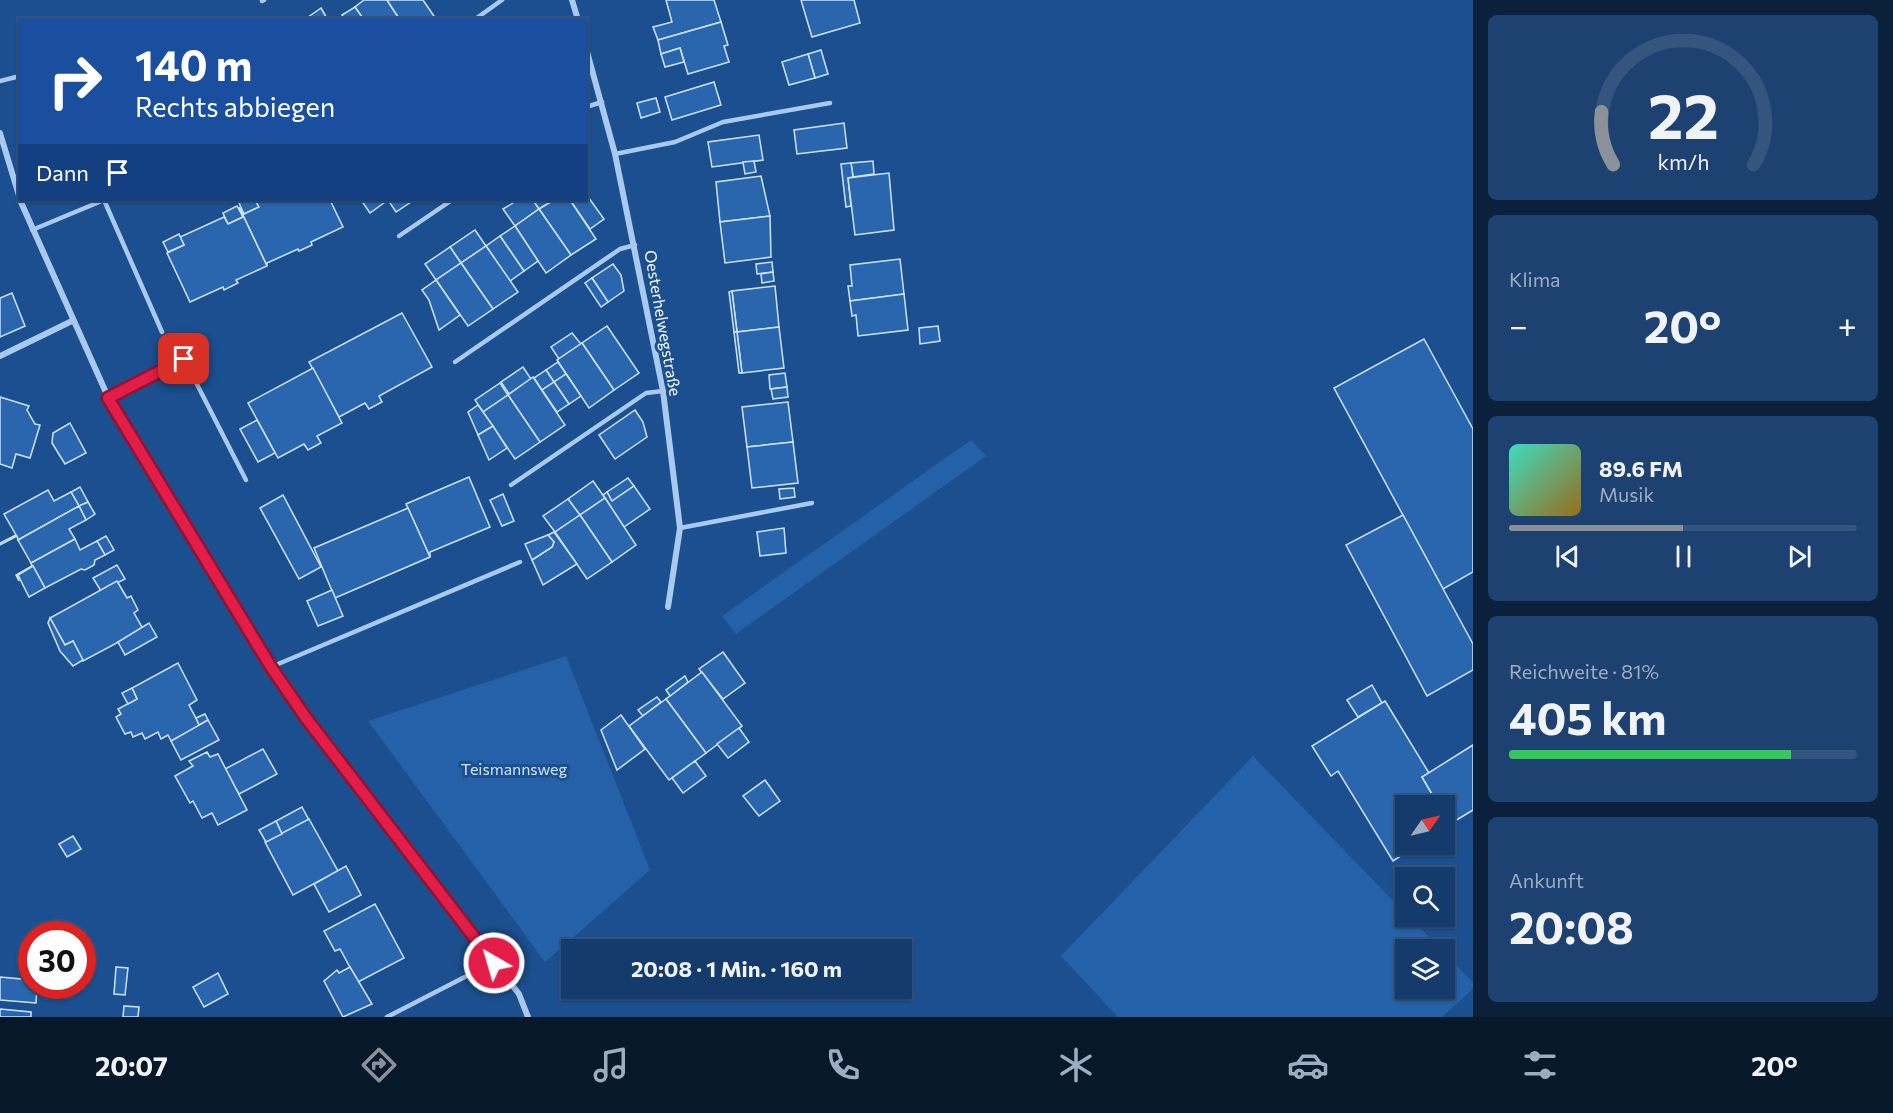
<!DOCTYPE html>
<html lang="de">
<head>
<meta charset="utf-8">
<style>
  body { margin:0; font-family:Commissioner,sans-serif; background:#1d4271; color:#f1f3f6; height:100vh; display:flex; flex-direction:column; font-size:22px; white-space:nowrap }
  * { box-sizing:border-box; margin:0 }
  p { font-size:20px; color:#9dadc1 }
  .icon { flex:none; width:33px; height:33px; fill:none; stroke:currentColor; stroke-width:2; stroke-linecap:round; stroke-linejoin:round }
  .map { position:relative; flex:1; overflow:hidden }
  .sheet { display:flex; flex-direction:column; gap:15px; padding:15px; background:#0b203b; width:420px }
  .sheet>* { flex:none }
  .top-card { position:absolute; left:18px; top:18px; width:570px; height:183px; border-radius:0px; box-shadow:0 2px 4px #0004,0 0 0 2px #33557e; background:#1a4fa0; color:#fff; overflow:hidden }
  .needle { width:39px; rotate:56deg }
  .controls { position:absolute; left:1395px; top:795px; display:grid; gap:12px }
  .controls a { display:grid; place-items:center; width:60px; height:60px; border-radius:0px; background:#143b6b; box-shadow:0 2px 4px #0004,0 0 0 2px #33557e; font-size:30px }
  .speed { position:absolute; left:18px; top:921px; display:flex; gap:12px; font-size:30px; font-weight:700; text-align:center }
  .speed>* { display:grid; place-content:center; width:78px; height:78px; border-radius:50%; background:#143b6b; box-shadow:0 2px 4px #0004,0 0 0 2px #33557e; line-height:1 }
  .speed .limit { border:9px solid #d22; background:#fff; color:#111 }
  .pin { position:absolute; display:grid; place-items:center; width:51px; height:51px; color:#fff; margin:-26px; border-radius:12px; box-shadow:0 3px 9px #0006 }
  .me { position:absolute; width:66px; margin:-33px; rotate:322deg; stroke-linejoin:round; filter:drop-shadow(0 0 4px #0008) }
  .turn { display:flex; align-items:center; gap:21px; height:126px; padding:0 18px; font-size:27px }
  .turn .icon { width:78px; height:78px; stroke-width:2.5 }
  .turn b { display:block; font-size:42px; line-height:51px }
  .then { display:flex; align-items:center; height:57px; padding:0 18px; background:#0003; gap:12px; font-size:22px }
  .big { font-size:45px; font-weight:700; line-height:1.1 }
  .sheet .tile { flex:1; display:flex; flex-direction:column; justify-content:center; gap:9px; min-width:0; padding:0 21px; border-radius:9px; background:#1d4271 }
  .sheet .dial { align-items:center; gap:0 }
  .dial svg { height:156px; overflow:visible; fill:none; stroke:#33557e; stroke-width:7; stroke-linecap:round; text-anchor:middle }
  .dial text { fill:#f1f3f6; stroke:none }
  .song { display:flex; align-items:center; gap:18px }
  .cover { width:72px; height:72px; border-radius:9px; background:linear-gradient(135deg,hsl(170 70% 55%),hsl(40 70% 35%)) }
  .played { height:6px; border-radius:3px; background:linear-gradient(90deg,#8c9099 50%,#33557e 50%) }
  .keys { display:flex; justify-content:space-around; direction:ltr }
  .heat { display:flex; justify-content:space-between; align-items:center; font-size:33px; direction:ltr }
  .charge { height:9px; border-radius:4px; background:linear-gradient(90deg,#34c759 81%,#33557e 0) }
  .trip { position:absolute; left:561px; top:939px; width:351px; height:60px; border-radius:0px; background:#143b6b; box-shadow:0 2px 4px #0004,0 0 0 2px #33557e; font-weight:700; line-height:60px; text-align:center }
  .tabs { display:flex; height:96px; justify-content:space-around; align-items:center; background:#08182b; color:#9dadc1 }
  .tabs .icon { width:42px; height:42px }
  .tabs .active { color:#8c9099 }
  .tabs b { font-size:27px; color:#f1f3f6 }
  main { display:flex; flex:1; min-height:0 }
  .map>svg:first-child { display:block }
  .green { fill:#2461a8 }
  .building { fill:#2a66ad; stroke:#cfe3fa; stroke-width:1.5 }
  .lines { fill:none; stroke-linecap:round; stroke-linejoin:round }
  .service { stroke:#a9c9ee; stroke-width:4.5 }
  .minor { stroke:#a9c9ee; stroke-width:6 }
  .route-casing { stroke:#92132f; stroke-width:15 }
  .route { stroke:#e11d48; stroke-width:10 }
  .labels { text-anchor:middle; stroke-width:6; stroke-linejoin:round; paint-order:stroke }
  .street-label { font-size:16px; fill:#fff; stroke:#1b4f8f }
  .park-label { font-size:16px; fill:#cfe3fa; stroke:#1b4f8f }
</style>
</head>
<body>
<main>
<div class="map">
<svg width="1473" height="1017" viewBox="0 0 1473 1017">
  <rect width="100%" height="100%" fill="#1b4f8f"/>
  <!-- green -->
  <g class="green">
    <polygon points="971,440 986,456 736,634 722,616"/>
    <polygon points="566,656 650,870 545,962 368,721"/>
    <polygon points="1253,756 1405,913 1406,916 1409,917 1441,949 1406,950 1406,988 1444,988 1445,953 1473,983 1473,989 1442,1017 1118,1017 1061,956"/>
  </g>
  <!-- building -->
  <g class="building">
    <polygon points="364,0 387,0 400,20 364,20 355,7"/>
    <polygon points="387,0 423,0 436,19 400,20"/>
    <polygon points="666,0 714,0 721,22 658,40 653,27 672,22"/>
    <polygon points="801,0 854,0 860,23 812,37"/>
    <polygon points="355,7 364,20 346,20 342,15"/>
    <polygon points="321,8 328,20 304,20"/>
    <polygon points="721,22 728,45 724,46 729,62 688,74 680,48 661,54 658,40"/>
    <polygon points="680,48 684,62 665,67 661,54"/>
    <polygon points="821,50 828,74 815,78 808,54"/>
    <polygon points="808,54 815,78 789,85 782,62"/>
    <polygon points="714,82 721,105 672,120 665,97"/>
    <polygon points="656,98 660,112 641,118 637,103"/>
    <polygon points="844,123 847,148 797,154 794,130"/>
    <polygon points="759,135 763,160 712,167 708,142"/>
    <polygon points="754,161 756,172 745,174 743,162"/>
    <polygon points="873,161 874,174 853,177 851,163"/>
    <polygon points="851,163 853,177 848,178 851,206 846,207 841,164"/>
    <polygon points="889,173 894,230 855,235 848,178"/>
    <polygon points="761,176 770,216 720,222 716,182"/>
    <polygon points="586,194 604,219 590,229 570,200 586,200"/>
    <polygon points="246,200 255,200 259,207 244,214 239,203"/>
    <polygon points="255,200 330,200 343,227 311,242 312,245 299,251 298,249 267,263 267,266 239,207 244,214 259,207"/>
    <polygon points="361,200 388,200 370,213"/>
    <polygon points="388,200 414,200 396,212"/>
    <polygon points="518,200 533,200 539,209 515,226 503,209"/>
    <polygon points="533,200 554,200 539,209"/>
    <polygon points="554,200 570,200 596,239 571,255 539,209"/>
    <polygon points="237,206 243,217 228,224 223,213"/>
    <polygon points="240,209 267,266 236,280 238,283 224,290 223,287 190,302 167,253 184,245 180,237 224,217 228,224 243,217"/>
    <polygon points="539,209 571,255 546,273 515,226"/>
    <polygon points="770,216 771,257 725,263 720,222"/>
    <polygon points="515,226 538,261 524,271 500,236"/>
    <polygon points="475,230 486,246 461,263 450,247"/>
    <polygon points="179,234 184,245 168,252 163,242"/>
    <polygon points="500,236 524,271 510,281 486,246"/>
    <polygon points="486,246 518,292 493,309 461,263"/>
    <polygon points="450,247 461,263 436,280 425,264"/>
    <polygon points="900,259 904,294 850,301 848,286 852,286 850,265"/>
    <polygon points="772,262 773,272 757,274 756,264"/>
    <polygon points="461,263 493,309 468,326 436,280"/>
    <polygon points="613,264 621,275 624,291 608,302 592,278"/>
    <polygon points="773,272 774,281 762,283 761,274"/>
    <polygon points="592,278 608,302 601,307 585,283"/>
    <polygon points="436,280 460,315 439,330 429,300 422,290"/>
    <polygon points="775,286 779,327 737,332 732,291"/>
    <polygon points="732,291 737,332 734,332 729,292"/>
    <polygon points="12,293 25,326 0,337 0,298"/>
    <polygon points="904,294 908,330 858,336 856,315 852,316 850,301"/>
    <polygon points="402,313 432,367 379,396 382,402 369,409 365,403 339,417 309,362"/>
    <polygon points="607,326 639,373 614,390 582,343"/>
    <polygon points="938,326 940,341 920,344 919,328"/>
    <polygon points="779,327 784,368 742,373 737,332"/>
    <polygon points="734,332 737,332 742,373 739,373"/>
    <polygon points="572,333 581,344 559,359 551,347"/>
    <polygon points="1424,339 1473,429 1473,572 1443,589 1334,388"/>
    <polygon points="582,343 614,390 589,408 557,360"/>
    <polygon points="558,362 566,374 554,382 546,370"/>
    <polygon points="523,367 531,379 509,394 501,382"/>
    <polygon points="313,368 342,423 317,436 321,443 308,450 304,444 278,458 248,403"/>
    <polygon points="546,370 554,382 542,390 534,378"/>
    <polygon points="785,373 787,387 770,389 769,375"/>
    <polygon points="566,374 581,396 569,404 554,382"/>
    <polygon points="533,377 565,425 540,442 508,395"/>
    <polygon points="554,382 569,404 557,412 542,390"/>
    <polygon points="500,383 508,395 483,412 475,400"/>
    <polygon points="787,387 788,397 773,399 771,389"/>
    <polygon points="508,395 540,442 515,459 483,412"/>
    <polygon points="0,397 29,406 27,410 35,424 40,425 30,458 16,454 12,468 0,464"/>
    <polygon points="788,402 793,442 747,447 742,407"/>
    <polygon points="478,405 493,426 478,435 468,412"/>
    <polygon points="635,410 643,422 647,437 615,459 599,435"/>
    <polygon points="257,420 275,453 258,462 240,429"/>
    <polygon points="70,423 86,453 65,464 52,443 53,433"/>
    <polygon points="493,426 507,448 489,460 478,435"/>
    <polygon points="793,442 798,483 752,488 747,447"/>
    <polygon points="469,477 490,527 430,552 430,557 406,504"/>
    <polygon points="628,478 634,486 612,501 607,492"/>
    <polygon points="593,481 605,498 580,515 568,499"/>
    <polygon points="634,486 650,509 624,527 603,495 607,492 612,501"/>
    <polygon points="80,487 88,502 79,506 71,492"/>
    <polygon points="794,488 795,497 780,499 779,489"/>
    <polygon points="48,490 54,501 71,492 79,506 18,540 17,536 0,545 0,543 16,535 4,514"/>
    <polygon points="503,494 514,521 502,526 490,500"/>
    <polygon points="283,495 321,567 299,579 260,508"/>
    <polygon points="605,498 636,545 612,562 580,515"/>
    <polygon points="568,499 580,515 555,532 543,516"/>
    <polygon points="88,502 95,514 86,520 79,506"/>
    <polygon points="79,506 86,520 69,529 75,539 31,563 18,540"/>
    <polygon points="408,508 430,557 335,598 314,548"/>
    <polygon points="580,515 612,562 587,579 555,532"/>
    <polygon points="1403,515 1473,644 1473,670 1427,696 1346,545"/>
    <polygon points="784,528 786,553 760,556 757,532"/>
    <polygon points="554,532 577,564 543,585 532,560 552,547 554,542 548,535"/>
    <polygon points="548,535 554,542 552,547 532,560 525,544"/>
    <polygon points="106,536 114,550 105,555 97,541"/>
    <polygon points="75,539 80,550 97,541 105,555 95,560 94,565 85,570 81,569 45,588 33,566 18,575 19,581 16,575 32,566 31,563"/>
    <polygon points="117,565 125,579 101,591 93,578"/>
    <polygon points="33,566 45,588 29,597 18,575"/>
    <polygon points="117,581 127,598 131,596 138,610 134,613 143,629 83,661 73,641 65,645 50,618"/>
    <polygon points="332,590 343,616 318,626 307,601"/>
    <polygon points="50,618 65,645 73,641 83,660 73,666 60,651 48,623"/>
    <polygon points="149,623 157,637 125,655 118,642"/>
    <polygon points="723,652 745,683 723,699 699,669"/>
    <polygon points="178,663 197,700 189,705 200,726 171,741 168,735 161,739 158,732 145,739 142,733 133,737 131,732 125,734 116,717 121,714 118,709 137,699 132,688"/>
    <polygon points="702,672 742,726 706,753 666,699"/>
    <polygon points="685,676 688,682 670,696 666,690"/>
    <polygon points="1372,685 1382,703 1358,717 1347,700"/>
    <polygon points="132,688 137,699 128,704 122,693"/>
    <polygon points="657,697 661,702 643,716 638,710"/>
    <polygon points="666,699 706,753 669,780 629,726"/>
    <polygon points="1385,701 1429,773 1422,777 1439,806 1406,806 1406,844 1420,844 1393,861 1338,771 1331,776 1312,746"/>
    <polygon points="205,714 208,720 199,725 196,718"/>
    <polygon points="621,715 645,749 617,770 601,730"/>
    <polygon points="208,720 219,740 181,760 171,741"/>
    <polygon points="739,728 749,742 728,758 717,744"/>
    <polygon points="1473,745 1473,810 1450,824 1444,815 1444,806 1439,806 1422,777"/>
    <polygon points="263,749 277,774 239,794 225,769"/>
    <polygon points="207,752 210,757 218,754 247,810 218,825 212,813 202,818 193,801 190,803 175,776 193,766 189,761"/>
    <polygon points="695,761 706,776 683,793 672,778"/>
    <polygon points="765,780 780,801 759,816 743,796"/>
    <polygon points="302,807 309,820 282,834 276,821"/>
    <polygon points="309,819 338,871 293,895 265,842"/>
    <polygon points="276,821 282,834 266,842 259,830"/>
    <polygon points="73,836 81,849 67,857 59,844"/>
    <polygon points="346,866 361,895 329,912 314,884"/>
    <polygon points="375,904 404,958 358,982 340,949 335,951 324,931"/>
    <polygon points="116,967 128,968 125,995 114,994"/>
    <polygon points="350,967 372,1004 343,1017 324,981 337,970 339,973"/>
    <polygon points="218,973 228,994 204,1007 193,987"/>
    <polygon points="0,977 32,980 32,986 37,986 36,1003 0,1000"/>
    <polygon points="124,1006 139,1007 138,1017 123,1017"/>
    <polygon points="0,1009 31,1012 31,1017 0,1017"/>
  </g>
  <g class="lines">
    <!-- service -->
    <g class="service">
      <polyline points="262,1 264,0"/>
      <polyline points="474,20 502,0"/>
      <polyline points="0,81 20,76"/>
      <polyline points="586,107 602,102"/>
      <polyline points="615,154 675,142 723,122 830,103"/>
      <polyline points="32,230 104,200 162,332"/>
      <polyline points="399,236 452,200"/>
      <polyline points="455,362 620,249 635,245"/>
      <polyline points="108,397 184,359 246,480"/>
      <polyline points="511,485 646,393 663,391"/>
      <polyline points="680,528 812,503"/>
      <polyline points="271,667 520,562"/>
      <polyline points="387,1017 494,962"/>
    </g>
    <!-- minor -->
    <g class="minor">
      <polyline points="572,0 578,20"/>
      <polyline points="586,48 615,154 663,391 680,528 668,607"/>
      <polyline points="0,133 20,199"/>
      <polyline points="20,200 108,397 271,667 306,718 519,994 528,1017"/>
      <polyline points="0,356 72,321"/>
    </g>
  </g>
  <g class="lines">
    <defs>
      <polyline id="route" points="184,359 108,398 271,667 306,718 494,963"/>
    </defs>
    <!-- route casing -->
    <use href="#route" class="route-casing"/>
    <!-- route -->
    <use href="#route" class="route"/>
  </g>
  <g class="labels">
    <!-- street labels -->
    <g class="street-label">
      <text transform="translate(663 323) rotate(80)" y="6">Oesterhelwegstraße</text>
    </g>
    <!-- park labels -->
    <g class="park-label">
      <text x="514" y="775">Teismannsweg</text>
    </g>
  </g>
</svg>
<div class="controls">
<a><svg class="needle" viewBox="-14 -14 28 28"><path d="M0-13l5 13h-10z" fill="#e53935"/><path d="M0 13l5-13h-10z" fill="#9dadc1"/></svg></a>
<a><svg class="icon" aria-label="search" viewBox="0 0 24 24"><circle cx="10" cy="10" r="6"/><path d="M15 15l6 6"/></svg></a>
<a><svg class="icon" aria-label="layers" viewBox="0 0 24 24"><path d="M12 4l9 5-9 5-9-5zM3 14l9 5 9-5"/></svg></a>
</div>
<div class="speed"><div class="limit">30</div></div>
<div class="pin" style="left:184px;top:359px;background:#d93025"><svg class="icon" aria-label="arrive" viewBox="0 0 24 24"><path d="M6 21V4h12l-3 4 3 4H6"/></svg></div>
<svg class="me" style="left:494px;top:963px" viewBox="-20 -20 40 40"><circle r="17" fill="#e11d48" stroke="#fff" stroke-width="3"/><path d="M0-11L8 9 0 5-8 9z" fill="#fff"/></svg>
<div class="trip">20:08 · 1 Min. · 160 m</div>
<div class="top-card">
<div class="turn"><svg class="icon" aria-label="right" viewBox="0 0 24 24"><path d="M7 20v-9h11M14 6l5 5-5 5"/></svg><div><b>140 m</b>Rechts abbiegen</div></div>
<div class="then">Dann<svg class="icon" aria-label="arrive" viewBox="0 0 24 24"><path d="M6 21V4h12l-3 4 3 4H6"/></svg></div>
</div>
</div>
<section class="sheet">
<div class="tile dial"><svg viewBox="0 0 100 80">
<path d="M14 69A42 42 0 1 1 86 69"/>
<path d="M14 69A42 42 0 0 1 8 42" stroke="#8c9099"/>
<text x="50" y="56" font-size="32" font-weight="700">22</text>
<text x="50" y="72" font-size="11">km/h</text>
</svg></div>
<div class="tile"><p>Klima</p>
<div class="heat"><a>−</a><b class="big">20°</b><a>+</a></div>
</div>
<div class="tile">
<div class="song"><i class="cover"></i><div><b>89.6 FM</b><p>Musik</p></div></div>
<div class="played"></div>
<div class="keys"><svg class="icon" aria-label="previous" viewBox="0 0 24 24"><path d="M18 5L8 12l10 7zM5 5v14"/></svg><svg class="icon" aria-label="pause" viewBox="0 0 24 24"><path d="M8 5v14M16 5v14"/></svg><svg class="icon" aria-label="next" viewBox="0 0 24 24"><path d="M6 5l10 7-10 7zM19 5v14"/></svg></div>
</div>
<div class="tile"><p>Reichweite · 81%</p><b class="big">405 km</b><div class="charge"></div></div>
<div class="tile"><p>Ankunft</p><b class="big">20:08</b></div>
</section>
</main>
<nav class="tabs">
<b>20:07</b>
<svg class="icon active" aria-label="directions" viewBox="0 0 24 24"><path d="M12 3l9 9-9 9-9-9zM9 14v-3h6M13 9l2 2-2 2"/></svg>
<svg class="icon" aria-label="music" viewBox="0 0 24 24"><path d="M9 18V5l10-2v13"/><circle cx="6" cy="18" r="3"/><circle cx="16" cy="16" r="3"/></svg>
<svg class="icon" aria-label="phone" viewBox="0 0 24 24"><path d="M5 4h4l2 5-3 2q2 4 5 5l2-3 5 2v4C11 20 4 13 5 4z"/></svg>
<svg class="icon" aria-label="climate" viewBox="0 0 24 24"><path d="M12 3v18M4 7l16 10M4 17L20 7"/></svg>
<svg class="icon" aria-label="car" viewBox="0 0 24 24"><path d="M5 17H2v-5l4-1 3-4h7l3 4 3 1v5h-3M9 17h6M6 11h13"/><circle cx="7" cy="17" r="2"/><circle cx="17" cy="17" r="2"/></svg>
<svg class="icon" aria-label="filters" viewBox="0 0 24 24"><path d="M4 7h16M4 17h16"/><circle cx="9" cy="7" r="2"/><circle cx="15" cy="17" r="2"/></svg>
<b>20°</b>
</nav>
</body>
</html>
